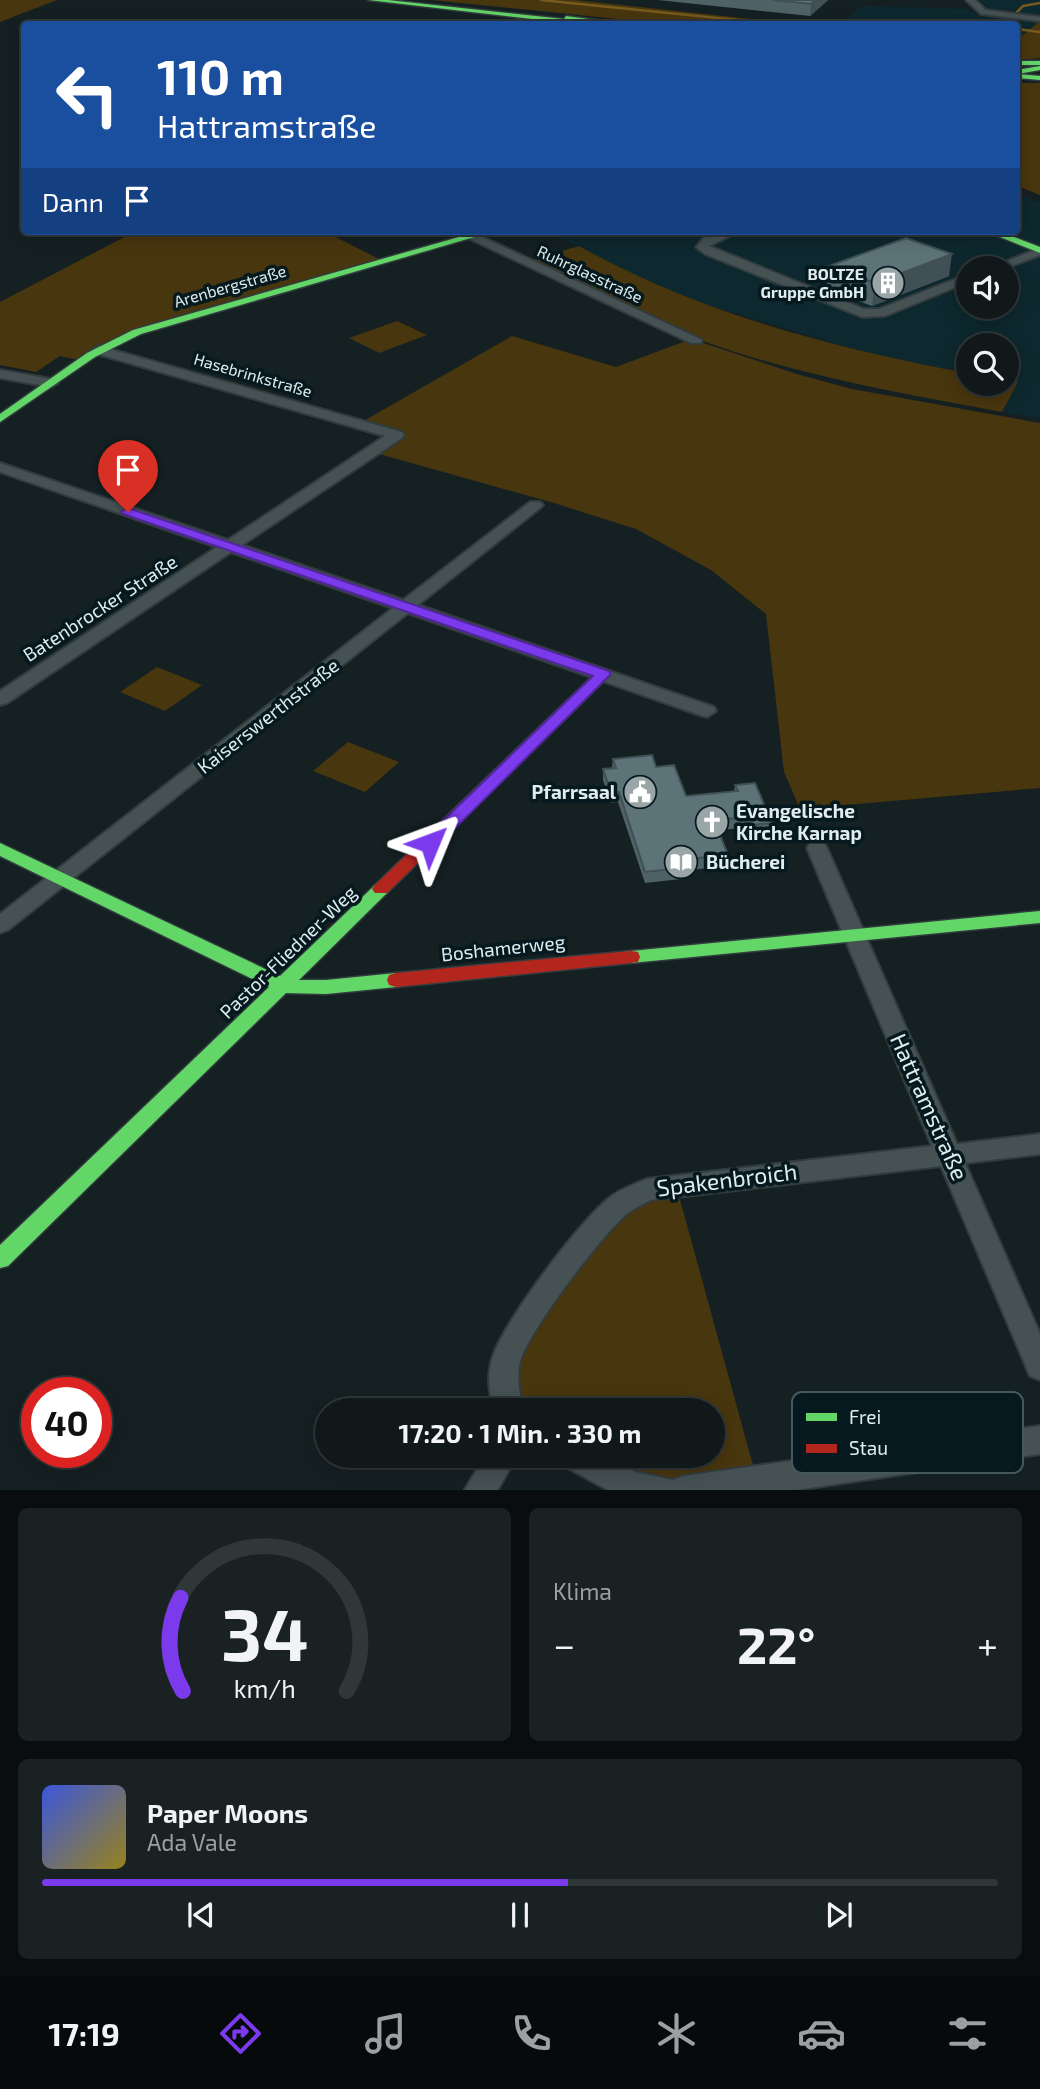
<!DOCTYPE html>
<html lang="de">
<head>
<meta charset="utf-8">
<style>
  body { margin:0; font-family:"Exo 2",sans-serif; background:#192123; color:#f1f3f6; height:100vh; display:flex; flex-direction:column; font-size:26px; white-space:nowrap }
  * { box-sizing:border-box; margin:0 }
  p { font-size:23px; color:#9ca0a2 }
  .icon { flex:none; width:38px; height:38px; fill:none; stroke:currentColor; stroke-width:2; stroke-linecap:round; stroke-linejoin:round }
  .map { position:relative; height:1490px; overflow:hidden }
  .panel { display:flex; flex-direction:column; gap:18px; padding:18px; background:#090d0e; flex:1 }
  .panel>* { flex:none }
  .top-card { position:absolute; left:21px; top:21px; width:999px; height:214px; border-radius:7px; box-shadow:0 4px 18px #0003,0 0 0 2px #303739; background:#1a4fa0; color:#fff; overflow:hidden }
  .controls { position:absolute; left:956px; top:256px; display:grid; gap:14px }
  .controls a { display:grid; place-items:center; width:63px; height:63px; border-radius:50%; background:#10181a; box-shadow:0 4px 18px #0003,0 0 0 2px #303739; font-size:35px }
  .speed { position:absolute; left:21px; top:1377px; display:flex; gap:14px; font-size:35px; font-weight:700; text-align:center }
  .speed>* { display:grid; place-content:center; width:91px; height:91px; border-radius:50%; background:#10181a; box-shadow:0 4px 18px #0003,0 0 0 2px #303739; line-height:1 }
  .speed .limit { border:10px solid #d22; background:#fff; color:#111 }
  .pin { position:absolute; display:grid; place-items:center; width:60px; height:60px; color:#fff; margin:-72px -30px; border-radius:50% 50% 50% 0; rotate:-45deg; box-shadow:0 0 7px #0007 }
  .pin .icon { rotate:45deg }
  .me { position:absolute; width:77px; margin:-38px; rotate:46deg; stroke-linejoin:round; filter:drop-shadow(0 0 5px #0008) }
  .turn { display:flex; align-items:center; gap:24px; height:147px; padding:0 21px; font-size:32px }
  .turn .icon { width:91px; height:91px; stroke-width:2.5 }
  .turn b { display:block; font-size:49px; line-height:60px }
  .then { display:flex; align-items:center; height:66px; padding:0 21px; background:#0003; gap:14px; font-size:26px }
  .big { font-size:52px; font-weight:700; line-height:1.1 }
  .panel .card { flex:1; display:flex; flex-direction:column; justify-content:center; gap:10px; min-width:0; padding:0 24px; border-radius:10px; background:#192123 }
  .panel .dial { align-items:center; gap:0 }
  .dial svg { height:182px; overflow:visible; fill:none; stroke:#303739; stroke-width:7; stroke-linecap:round; text-anchor:middle }
  .dial text { fill:#f1f3f6; stroke:none }
  .song { display:flex; align-items:center; gap:21px }
  .cover { width:84px; height:84px; border-radius:10px; background:linear-gradient(135deg,hsl(230 70% 55%),hsl(50 70% 35%)) }
  .played { height:7px; border-radius:4px; background:linear-gradient(90deg,#7c3aed 55%,#303739 55%) }
  .keys { display:flex; justify-content:space-around; direction:ltr }
  .heat { display:flex; justify-content:space-between; align-items:center; font-size:38px; direction:ltr }
  .panel .tiles { flex:1; display:grid; gap:18px; grid-template-columns:1fr 1fr }
  .card:last-child { grid-column:span 2 }
  .trip { position:absolute; left:315px; top:1398px; width:410px; height:70px; border-radius:35px; background:#10181a; box-shadow:0 4px 18px #0003,0 0 0 2px #303739; font-weight:700; line-height:70px; text-align:center }
  .dock { display:flex; height:112px; justify-content:space-around; align-items:center; background:#060a0a; color:#9ca0a2 }
  .dock .icon { width:49px; height:49px }
  .dock .current { color:#7c3aed }
  .dock b { font-size:32px; color:#f1f3f6 }
  .map>svg:first-child { display:block }
  .built { fill:#0d282e; fill-rule:evenodd }
  .green { fill:#48360e }
  .lines { fill:none; stroke-linecap:round; stroke-linejoin:round }
  .stream { stroke:#775a1d; stroke-width:2.5 }
  .street-casing { stroke:#323c3e; stroke-width:4 }
  .fast-casing { stroke:#323c3e; stroke-width:3 }
  .jam-casing { stroke:#323c3e; stroke-width:3 }
  .street { fill:#455153; fill-rule:evenodd }
  .fast { fill:#63d668; fill-rule:evenodd }
  .jam { fill:#b3261e; fill-rule:evenodd }
  .wall { fill:#4f6367 }
  .shaded-wall { fill:#405054 }
  .building { fill:#5c7378; stroke:#405054; stroke-width:2 }
  .route { fill:#7c3aed; stroke:#51269a; stroke-width:2 }
  .labels { text-anchor:middle; stroke-width:7; stroke-linejoin:round; paint-order:stroke }
  .far-street-label { font-size:16px; fill:#e0ecef; stroke:#06191e }
  .far-poi-label { font-size:16px; font-weight:bold; fill:#e0ecef; stroke:#06191e; text-anchor:end }
  .street-label { font-size:19px; fill:#e0ecef; stroke:#06191e }
  .poi-label { font-size:19px; font-weight:bold; fill:#e0ecef; stroke:#06191e; text-anchor:start }
  .near-street-label { font-size:23px; fill:#e0ecef; stroke:#06191e }
  .key { fill:#06191e; stroke:#47585d; stroke-width:2 }
  .key-label { font-size:19px; fill:#e0ecef }
</style>
</head>
<body>
<div class="map">
<svg width="1040" height="1491" viewBox="0 0 1040 1491">
  <rect width="100%" height="100%" fill="#152022"/>
  <!-- built -->
  <g class="built">
    <polygon points="980,0 1040,0 1040,17 990,11"/>
    <polygon points="862,6 968,9 974,13 1040,21 1017,40 1017,24 841,24"/>
    <path d="M 1017,194 L 1040,203 L 1040,419 L 1002,412 L 1017,382 L 1006,380 L 1006,345 L 968,345 L 968,373 L 874,355 L 700,303 L 629,274 L 558,237 L 574,231 L 1017,231 ZM 968,268 L 1006,268 L 1006,306 L 968,306 Z"/>
  </g>
  <!-- green -->
  <g class="green">
    <polygon points="0,0 57,0 0,22"/>
    <polygon points="431,0 575,0 799,24 666,24"/>
    <polygon points="1040,21 1040,58 1017,60 1017,40"/>
    <polygon points="1017,83 1040,83 1040,195 1017,186"/>
    <polygon points="136,231 324,231 383,261 151,327 83,361 60,356 36,372 0,365 0,302"/>
    <path d="M 579,246 C 699,313 833,348 968,373 L 968,383 L 1006,383 L 1006,380 L 1018,382 L 1002,412 C 899,393 796,375 697,339 L 528,261 Z"/>
    <polygon points="397,321 427,335 379,353 349,338"/>
    <polygon points="512,336 616,367 691,339 800,375 852,389 1040,423 1040,788 800,809 784,772 766,614 711,570 636,529 554,503 372,452 399,436 360,423"/>
    <polygon points="157,667 202,685 165,711 120,692"/>
    <polygon points="348,742 399,762 365,792 313,771"/>
    <polygon points="676,1185 757,1480 683,1490 575,1456 712,1456 712,1410 508,1410 504,1389 506,1359 596,1228"/>
  </g>
  <g class="lines">
    <!-- stream -->
    <g class="stream">
      <polyline points="541,0 777,24"/>
      <polyline points="1015,14 1023,6 1040,3"/>
      <polyline points="930,22 957,24"/>
      <polyline points="1001,24 1012,17"/>
      <polyline points="1017,29 1040,32"/>
    </g>
    <defs>
      <g id="street">
        <polygon points="966,0 975,0 986,10 1040,17 1040,21 981,14"/>
        <polygon points="723,231 740,231 709,246 864,309 879,309 968,274 968,282 885,316 862,317 705,254 696,247 704,238"/>
        <polygon points="468,234 476,234 702,340 701,343 691,343 468,238"/>
        <polygon points="1040,248 1040,255 1006,268 989,268"/>
        <polygon points="99,346 402,432 404,435 402,438 242,545 403,600 530,502 540,502 543,505 540,508 418,605 714,707 716,711 707,717 700,715 408,613 8,930 0,933 0,914 393,608 231,552 7,703 0,705 0,691 217,547 0,472 0,463 228,540 385,436 94,353 92,350"/>
        <polygon points="0,370 51,379 58,383 51,387 0,378"/>
        <path d="M 817,841 L 824,843 L 827,848 L 957,1144 L 1040,1134 L 1040,1154 L 965,1163 L 1040,1334 L 1040,1380 L 1030,1376 L 941,1166 L 651,1200 C 643,1204 635,1208 628,1213 C 603,1233 527,1333 520,1362 C 516,1378 520,1395 523,1410 L 493,1410 C 490,1395 487,1378 491,1363 C 499,1327 579,1222 609,1198 C 619,1190 634,1184 647,1179 L 932,1146 L 807,848 L 810,843 Z"/>
        <polygon points="1040,1426 1040,1454 789,1491 610,1491 564,1466 560,1456 605,1456 636,1472 673,1480 683,1476"/>
        <polygon points="485,1456 517,1456 497,1491 464,1491"/>
      </g>
      <g id="fast">
        <polygon points="368,0 388,0 564,19 566,16 627,24 576,24"/>
        <rect x="1017" y="61" width="23" height="4"/>
        <polygon points="1040,66 1040,70 1018,74 1040,76 1040,80 1017,78 1017,70"/>
        <polygon points="480,231 495,231 141,334 95,357 0,422 0,414 87,353 133,330"/>
        <polygon points="985,231 998,231 1040,247 1040,253"/>
        <polygon points="0,843 280,976 375,885 387,885 390,889 387,893 299,980 326,980 396,973 403,975 405,980 403,985 396,987 326,994 286,993 8,1266 0,1268 0,1245 269,987 0,856"/>
        <polygon points="1040,911 1040,923 631,963 624,962 622,957 624,952 631,951"/>
      </g>
      <g id="jam">
        <polygon points="603,670 608,671 610,674 608,677 387,893 375,893 372,889 375,885 598,671"/>
        <polygon points="631,951 638,952 640,957 638,962 631,963 396,987 389,985 387,980 389,975 396,973"/>
      </g>
    </defs>
    <!-- street casing -->
    <use href="#street" class="street-casing"/>
    <!-- fast casing -->
    <use href="#fast" class="fast-casing"/>
    <!-- jam casing -->
    <use href="#jam" class="jam-casing"/>
    <!-- street -->
    <use href="#street" class="street"/>
    <!-- fast -->
    <use href="#fast" class="fast"/>
    <!-- jam -->
    <use href="#jam" class="jam"/>
  </g>
  <!-- wall -->
  <g class="wall">
    <polygon points="658,0 828,0 810,16"/>
    <polygon points="829,266 949,276 872,306 826,289"/>
    <polygon points="613,759 656,767 686,796 734,792 735,785 772,823 771,834 749,836 746,828 718,830 728,855 727,866 682,871 681,879 645,883 618,802 611,803 603,780 603,769 612,768"/>
  </g>
  <!-- shaded-wall -->
  <g class="shaded-wall">
    <polygon points="815,0 828,0 810,16 811,4"/>
    <polygon points="952,254 949,276 872,306 875,283"/>
  </g>
  <!-- building -->
  <g class="building">
    <polygon points="773,0 815,0 811,4"/>
    <polygon points="906,238 952,254 875,283 829,266"/>
    <polygon points="652,755 656,767 674,765 686,796 738,791 735,785 755,783 772,823 750,825 747,817 714,820 728,855 680,860 682,868 645,872 619,792 611,793 603,769 616,768 613,759"/>
  </g>
  <!-- route -->
  <polygon class="route" points="128,508 609,671 611,674 436,847 424,847 421,843 424,839 593,676 123,514 121,512"/>
  <!-- icons -->
  <defs>
    <symbol id="building-disc" viewBox="-11 -11 22 22"><circle r="9.5" fill="#99a5a7" stroke="#06191e"/><path d="M-4-6H4V6H1V3H-1V6H-4ZM-2.5-4.3h1.7v1.8h-1.7ZM.8-4.3h1.7v1.8H.8ZM-2.5-1h1.7V.8h-1.7ZM.8-1h1.7V.8H.8Z" fill="#fff"/></symbol>
    <symbol id="civic-disc" viewBox="-11 -11 22 22"><circle r="9.5" fill="#99a5a7" stroke="#06191e"/><path d="M-.6-6.5H3V-4.5H.6V-3L4-1V1h2V6H-6V1h2V-1L-.6-3ZM-1.2 2.5V6h2.4V2.5Z" fill="#fff"/></symbol>
    <symbol id="church-disc" viewBox="-11 -11 22 22"><circle r="9.5" fill="#99a5a7" stroke="#06191e"/><path d="M-1.2-6h2.4v3.5h3.3v2.4h-3.3V6h-2.4V-.1h-3.3v-2.4h3.3Z" fill="#fff"/></symbol>
    <symbol id="library-disc" viewBox="-11 -11 22 22"><circle r="9.5" fill="#99a5a7" stroke="#06191e"/><path d="M-6-4Q-3-5.5-.7-3.5V5Q-3 3-6 4ZM6-4Q3-5.5 .7-3.5V5Q3 3 6 4Z" fill="#fff"/></symbol>
  </defs>
  <g fill-rule="evenodd">
    <use href="#building-disc" x="869" y="264" width="38" height="38"/>
    <use href="#civic-disc" x="621" y="773" width="38" height="38"/>
    <use href="#church-disc" x="693" y="803" width="38" height="38"/>
    <use href="#library-disc" x="662" y="843" width="38" height="38"/>
  </g>
  <g class="labels">
    <!-- far-street labels -->
    <g class="far-street-label">
      <text transform="translate(590 274) rotate(25)" y="6">Ruhrglasstraße</text>
      <text transform="translate(230 286) rotate(-16)" y="6">Arenbergstraße</text>
      <text transform="translate(253 375) rotate(16)" y="6">Hasebrinkstraße</text>
    </g>
    <!-- far-poi labels -->
    <g class="far-poi-label">
      <text x="864" y="280">BOLTZE<tspan x="864" dy="18">Gruppe GmbH</tspan></text>
    </g>
    <!-- street labels -->
    <g class="street-label">
      <text transform="translate(100 608) rotate(-33)" y="7">Batenbrocker Straße</text>
      <text transform="translate(268 716) rotate(-38)" y="7">Kaiserswerthstraße</text>
      <text transform="translate(503 948) rotate(-6)" y="7">Boshamerweg</text>
      <text transform="translate(288 952) rotate(-44)" y="7">Pastor-Fliedner-Weg</text>
    </g>
    <!-- poi labels -->
    <g class="poi-label">
      <text x="616" y="799" text-anchor="end">Pfarrsaal</text>
      <text x="736" y="818">Evangelische<tspan x="736" dy="22">Kirche Karnap</tspan></text>
      <text x="706" y="869">Bücherei</text>
    </g>
    <!-- near-street labels -->
    <g class="near-street-label">
      <text transform="translate(929 1107) rotate(66)" y="8">Hattramstraße</text>
      <text transform="translate(727 1180) rotate(-7)" y="8">Spakenbroich</text>
    </g>
  </g>
  <!-- legend -->
  <rect x="792" y="1392" width="231" height="81" rx="10" class="key"/>
  <rect x="806" y="1413" width="31" height="8" fill="#63d668"/>
  <rect x="806" y="1444" width="31" height="9" fill="#b3261e"/>
  <g class="key-label">
    <text x="849" y="1424">Frei</text>
    <text x="849" y="1455">Stau</text>
  </g>
</svg>
<div class="controls">
<a><svg class="icon" aria-label="sound" viewBox="0 0 24 24"><path d="M4 9h4l5-4v14l-5-4H4zM17 9q2 3 0 6"/></svg></a>
<a><svg class="icon" aria-label="search" viewBox="0 0 24 24"><circle cx="10" cy="10" r="6"/><path d="M15 15l6 6"/></svg></a>
</div>
<div class="speed"><div class="limit">40</div></div>
<div class="pin" style="left:128px;top:512px;background:#d93025"><svg class="icon" aria-label="arrive" viewBox="0 0 24 24"><path d="M6 21V4h12l-3 4 3 4H6"/></svg></div>
<svg class="me" style="left:430px;top:843px" viewBox="-20 -20 40 40"><path d="M0-17L14 15 0 8-14 15z" fill="#7c3aed" stroke="#fff" stroke-width="4"/></svg>
<div class="trip">17:20 · 1 Min. · 330 m</div>
<div class="top-card">
<div class="turn"><svg class="icon" aria-label="left" viewBox="0 0 24 24"><path d="M17 20v-9H6M10 6l-5 5 5 5"/></svg><div><b>110 m</b>Hattramstraße</div></div>
<div class="then">Dann<svg class="icon" aria-label="arrive" viewBox="0 0 24 24"><path d="M6 21V4h12l-3 4 3 4H6"/></svg></div>
</div>
</div>
<section class="panel">
<div class="tiles">
<div class="card dial"><svg viewBox="0 0 100 80">
<path d="M14 69A42 42 0 1 1 86 69"/>
<path d="M14 69A42 42 0 0 1 13 28" stroke="#7c3aed"/>
<text x="50" y="56" font-size="32" font-weight="700">34</text>
<text x="50" y="72" font-size="11">km/h</text>
</svg></div>
<div class="card"><p>Klima</p>
<div class="heat"><a>−</a><b class="big">22°</b><a>+</a></div>
</div>
<div class="card">
<div class="song"><i class="cover"></i><div><b>Paper Moons</b><p>Ada Vale</p></div></div>
<div class="played"></div>
<div class="keys"><svg class="icon" aria-label="previous" viewBox="0 0 24 24"><path d="M18 5L8 12l10 7zM5 5v14"/></svg><svg class="icon" aria-label="pause" viewBox="0 0 24 24"><path d="M8 5v14M16 5v14"/></svg><svg class="icon" aria-label="next" viewBox="0 0 24 24"><path d="M6 5l10 7-10 7zM19 5v14"/></svg></div>
</div>
</div>
</section>
<nav class="dock">
<b>17:19</b>
<svg class="icon current" aria-label="directions" viewBox="0 0 24 24"><path d="M12 3l9 9-9 9-9-9zM9 14v-3h6M13 9l2 2-2 2"/></svg>
<svg class="icon" aria-label="music" viewBox="0 0 24 24"><path d="M9 18V5l10-2v13"/><circle cx="6" cy="18" r="3"/><circle cx="16" cy="16" r="3"/></svg>
<svg class="icon" aria-label="phone" viewBox="0 0 24 24"><path d="M5 4h4l2 5-3 2q2 4 5 5l2-3 5 2v4C11 20 4 13 5 4z"/></svg>
<svg class="icon" aria-label="climate" viewBox="0 0 24 24"><path d="M12 3v18M4 7l16 10M4 17L20 7"/></svg>
<svg class="icon" aria-label="car" viewBox="0 0 24 24"><path d="M5 17H2v-5l4-1 3-4h7l3 4 3 1v5h-3M9 17h6M6 11h13"/><circle cx="7" cy="17" r="2"/><circle cx="17" cy="17" r="2"/></svg>
<svg class="icon" aria-label="filters" viewBox="0 0 24 24"><path d="M4 7h16M4 17h16"/><circle cx="9" cy="7" r="2"/><circle cx="15" cy="17" r="2"/></svg>
</nav>
</body>
</html>
